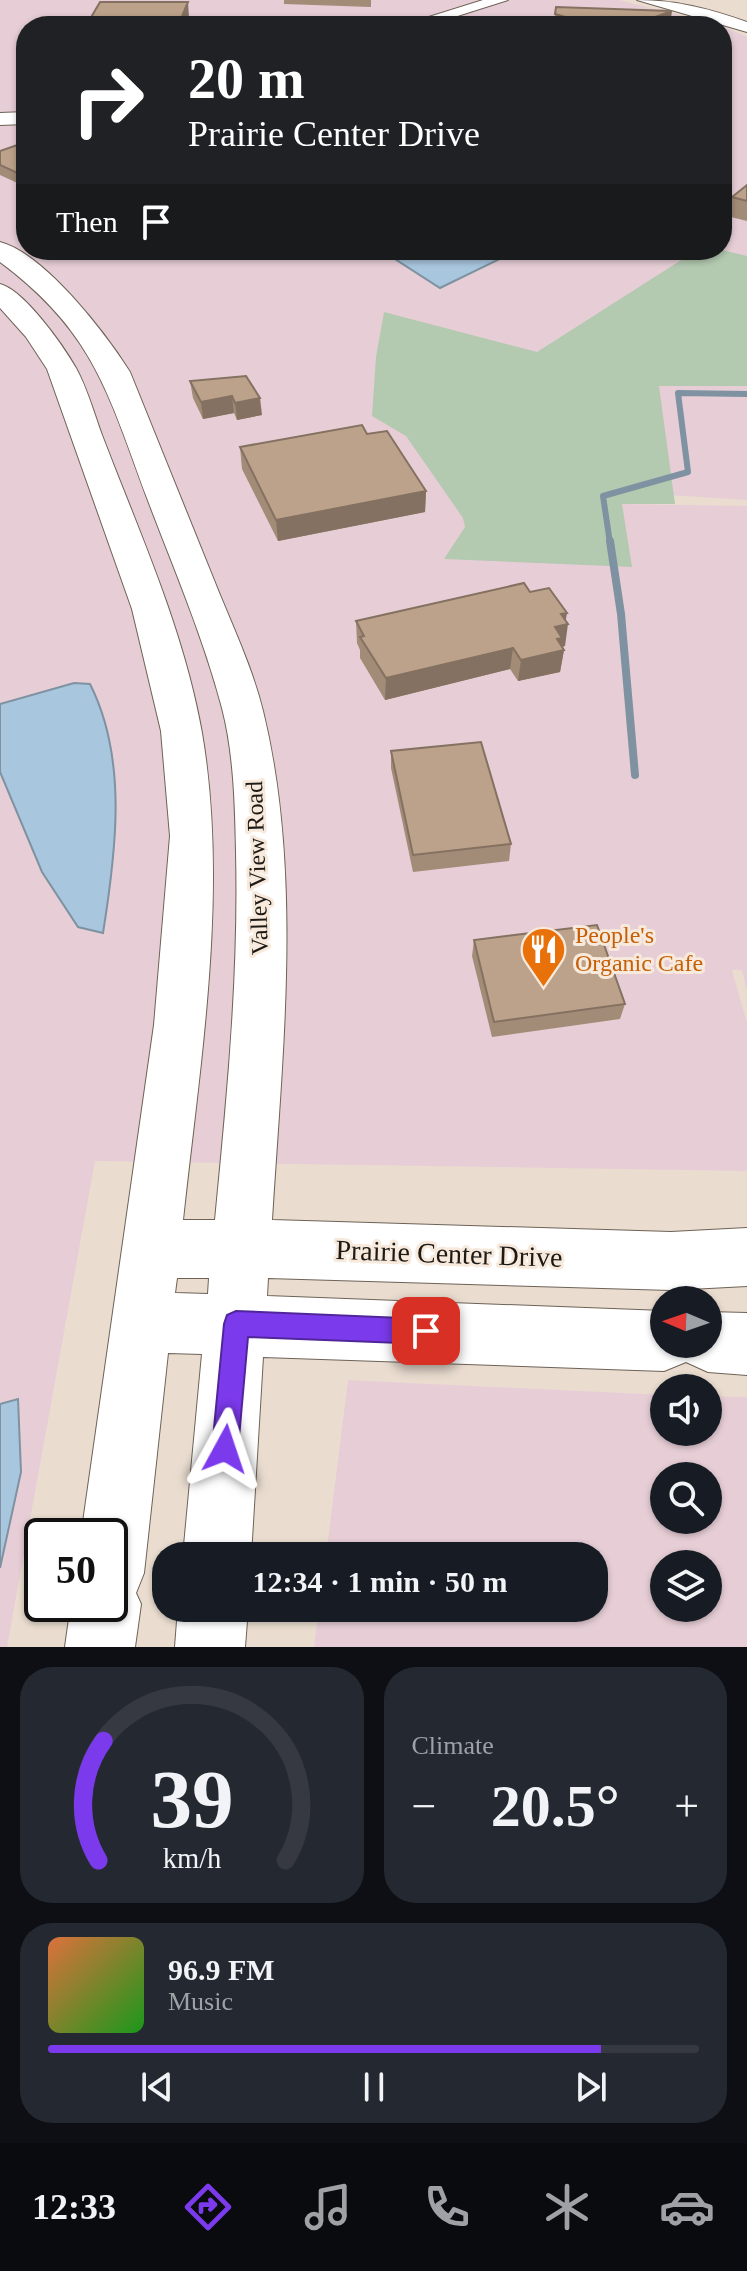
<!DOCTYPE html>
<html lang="en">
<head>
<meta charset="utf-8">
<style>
  body { margin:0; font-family:"Times New Roman",serif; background:#242831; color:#f1f3f6; height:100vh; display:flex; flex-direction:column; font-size:30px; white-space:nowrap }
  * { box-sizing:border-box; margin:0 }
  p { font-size:26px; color:#9ea1a6 }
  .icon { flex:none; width:44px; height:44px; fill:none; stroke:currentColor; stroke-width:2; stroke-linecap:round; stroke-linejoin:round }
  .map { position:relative; height:1647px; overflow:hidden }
  .sheet { display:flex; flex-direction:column; gap:20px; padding:20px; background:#0d0f14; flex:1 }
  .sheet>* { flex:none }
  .hud { position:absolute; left:16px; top:16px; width:716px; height:244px; border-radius:32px; box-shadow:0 2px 6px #0004; background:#202124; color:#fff; overflow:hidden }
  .needle { width:52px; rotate:272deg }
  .tools { position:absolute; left:650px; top:1286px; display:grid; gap:16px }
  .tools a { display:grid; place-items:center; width:72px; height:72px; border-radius:50%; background:#171b24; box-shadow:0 2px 6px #0004; font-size:40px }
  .speed { position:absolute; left:24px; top:1518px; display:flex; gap:16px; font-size:40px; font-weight:700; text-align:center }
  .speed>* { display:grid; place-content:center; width:104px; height:104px; border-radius:50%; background:#171b24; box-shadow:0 2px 6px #0004; line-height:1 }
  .speed .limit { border:4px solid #111; border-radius:12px; background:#fff; color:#111 }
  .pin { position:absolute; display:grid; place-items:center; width:68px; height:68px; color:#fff; margin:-34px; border-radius:16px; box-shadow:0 4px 12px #0006 }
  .me { position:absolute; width:88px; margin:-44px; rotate:5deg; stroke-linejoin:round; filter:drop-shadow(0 0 6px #0008) }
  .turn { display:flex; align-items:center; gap:28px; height:168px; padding:0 40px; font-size:36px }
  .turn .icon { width:104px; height:104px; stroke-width:2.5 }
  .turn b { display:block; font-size:56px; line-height:68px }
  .then { display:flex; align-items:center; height:76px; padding:0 40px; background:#0003; gap:16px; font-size:30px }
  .big { font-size:60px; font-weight:800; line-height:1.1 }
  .sheet .card { flex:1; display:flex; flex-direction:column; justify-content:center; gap:12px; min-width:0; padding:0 28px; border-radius:32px; background:#242831 }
  .sheet .dial { align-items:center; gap:0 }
  .dial svg { height:208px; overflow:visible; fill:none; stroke:#363941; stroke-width:7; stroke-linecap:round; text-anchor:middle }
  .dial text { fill:#f1f3f6; stroke:none }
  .song { display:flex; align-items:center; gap:24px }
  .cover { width:96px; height:96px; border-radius:12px; background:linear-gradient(135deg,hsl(20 70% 55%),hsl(120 70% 35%)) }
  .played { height:8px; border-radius:4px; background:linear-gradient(90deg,#7c3aed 85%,#363941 85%) }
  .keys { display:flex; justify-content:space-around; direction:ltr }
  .heat { display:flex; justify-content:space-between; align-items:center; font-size:44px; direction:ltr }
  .sheet .tiles { flex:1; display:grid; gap:20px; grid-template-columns:1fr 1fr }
  .card:last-child { grid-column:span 2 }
  .trip { position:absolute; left:152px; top:1542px; width:456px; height:80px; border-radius:32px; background:#171b24; box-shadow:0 2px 6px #0004; font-weight:800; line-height:80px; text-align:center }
  .tab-bar { display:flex; height:128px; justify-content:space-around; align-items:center; background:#090b0e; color:#9ea1a6 }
  .tab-bar .icon { width:56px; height:56px }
  .tab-bar .selected { color:#7c3aed }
  .tab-bar b { font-size:36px; color:#f1f3f6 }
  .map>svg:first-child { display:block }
  .commercial { fill:#e7ced6; fill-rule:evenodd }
  .green { fill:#b3c9b0 }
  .water { fill:#a8c6dd; stroke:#7e92a1; stroke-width:2 }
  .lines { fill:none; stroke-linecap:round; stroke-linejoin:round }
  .stream-far1 { stroke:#7e92a1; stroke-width:6 }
  .stream { stroke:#7e92a1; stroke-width:8 }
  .tertiary-casing { stroke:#6e6257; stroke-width:2 }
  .secondary-casing { stroke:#6e6257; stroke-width:2 }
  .tertiary { fill:#fff; fill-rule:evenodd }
  .secondary { fill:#fff; fill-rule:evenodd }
  .wall { fill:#a28b77 }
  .shaded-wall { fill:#847161 }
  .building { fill:#bca28a; stroke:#847161; stroke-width:2 }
  .route { fill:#7c3aed; stroke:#51269a; stroke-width:2 }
  .labels { text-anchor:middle; stroke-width:6; stroke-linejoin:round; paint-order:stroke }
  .street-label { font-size:24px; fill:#1d1914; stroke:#f7eadd }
  .food-label { font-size:24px; fill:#c56008; stroke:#f7eadd; text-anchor:start }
  .near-street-label { font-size:28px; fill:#1d1914; stroke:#f7eadd }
</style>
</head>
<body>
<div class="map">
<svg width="747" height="1647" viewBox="0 0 747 1647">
  <rect width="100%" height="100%" fill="#eaddd0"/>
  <!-- commercial -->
  <g class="commercial">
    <polygon points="0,0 619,0 722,26 26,26 26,250 722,250 722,26 747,37 747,500 618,492 621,504 747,506 747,992 742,970 732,970 747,1023 747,1171 95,1161 7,1647 0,1647"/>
    <path d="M 348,1380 L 664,1395 L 664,1432 L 708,1432 L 708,1396 L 747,1397 L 747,1647 L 314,1647 L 319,1608 L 594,1608 L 594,1556 L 326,1556 ZM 664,1476 L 708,1476 L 708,1520 L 664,1520 ZM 664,1564 L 708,1564 L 708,1608 L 664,1608 Z"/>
  </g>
  <!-- green -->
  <polygon class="green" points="697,250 722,250 747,256 747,386 659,386 675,504 622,504 632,567 444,559 465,527 463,518 406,436 372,416 376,357 384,312 537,352"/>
  <!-- water -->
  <g class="water">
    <polygon points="412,250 516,251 440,288 395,259"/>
    <path d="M 74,683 L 90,684 C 128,759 116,852 103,933 L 78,927 L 42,872 L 0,772 L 0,704 Z"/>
    <polygon points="18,1399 21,1472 0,1568 0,1404"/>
  </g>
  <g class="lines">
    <!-- stream-far1 -->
    <polyline class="stream-far1" points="610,543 603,496 688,472 678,393 747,394"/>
    <!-- stream -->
    <polyline class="stream" points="610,541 621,614 635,775"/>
    <defs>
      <g id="tertiary">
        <polygon points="483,0 508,0 426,26 400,26"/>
        <path d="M 637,0 C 677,0 710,9 747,22 L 747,32 Z"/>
        <polygon points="26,112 26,124 0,125 0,113"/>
      </g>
      <g id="secondary">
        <path d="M 0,242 C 45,254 106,334 130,372 C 158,441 186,511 214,580 C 231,623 252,666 263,711 C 303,874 282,1055 272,1220 L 671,1232 L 747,1228 L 747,1286 L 671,1290 L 268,1278 L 267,1296 L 664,1311 L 664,1344 L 708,1344 L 708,1312 L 747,1313 L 747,1375 L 708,1372 L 686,1362 L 664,1371 L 263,1357 L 251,1556 L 183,1556 L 202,1354 L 168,1353 L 144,1573 L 136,1593 L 141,1604 L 135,1647 L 65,1647 L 71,1604 L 110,1604 L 110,1536 L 81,1536 L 154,1025 L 170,836 L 161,731 L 132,609 L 47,369 L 26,337 L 0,308 L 0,284 C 24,290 63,345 76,368 C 87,388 94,413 102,435 C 139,532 184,630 202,733 C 229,891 200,1062 183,1220 L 215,1220 C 227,1097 239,976 236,852 C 235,806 234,754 222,708 C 203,636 173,567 147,498 C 108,393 94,332 0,262 ZM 177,1278 L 209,1278 L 208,1294 L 175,1293 Z"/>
        <polygon points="178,1608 248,1608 245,1647 175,1647"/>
      </g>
    </defs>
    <!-- tertiary casing -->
    <use href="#tertiary" class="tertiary-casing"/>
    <!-- secondary casing -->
    <use href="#secondary" class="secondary-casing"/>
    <!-- tertiary -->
    <use href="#tertiary" class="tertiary"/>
    <!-- secondary -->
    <use href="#secondary" class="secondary"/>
  </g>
  <!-- wall -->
  <g class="wall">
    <polygon points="284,0 371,0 371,7 284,4"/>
    <polygon points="556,7 670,24 663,26 554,26"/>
    <polygon points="26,142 26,187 0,175 0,151"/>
    <polygon points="747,185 747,221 727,216 732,197"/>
    <polygon points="246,376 262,415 237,420 234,413 203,419 193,398 190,381"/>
    <polygon points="367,434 426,491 425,512 278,541 242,469 240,447"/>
    <polygon points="530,592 566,621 565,646 562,647 564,650 560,672 518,681 510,669 385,700 360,658 360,650 357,643 356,621"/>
    <polygon points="391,751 511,844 509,861 413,872 391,768"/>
    <polygon points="474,940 625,1004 620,1019 492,1037 472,956"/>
  </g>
  <!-- shaded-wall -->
  <g class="shaded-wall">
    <polygon points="188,2 189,18 186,26 178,26"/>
    <polygon points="672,11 670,24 663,26 630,26"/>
    <polygon points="232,396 234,413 203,419 201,402"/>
    <polygon points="260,398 262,415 237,420 235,403"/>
    <polygon points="426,491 425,512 278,541 276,520"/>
    <polygon points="567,613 565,625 568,624 565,646 560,647 564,650 560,672 518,681 521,660 555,627 561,614"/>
    <polygon points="513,648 510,669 385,700 386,678"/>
  </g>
  <!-- building -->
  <g class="building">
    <polygon points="100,2 188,2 178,26 86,26"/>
    <polygon points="556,7 672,11 630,26 596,26 555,14"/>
    <polygon points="26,142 26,177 0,165 0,151"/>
    <polygon points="747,185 747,201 732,197"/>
    <polygon points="246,376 260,398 235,403 232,396 201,402 190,381"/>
    <polygon points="362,425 367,434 387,431 426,491 276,520 240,447"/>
    <polygon points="524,583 530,592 549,588 567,613 561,614 568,624 555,627 562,638 557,639 564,650 521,660 513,648 386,678 360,637 364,636 356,621"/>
    <polygon points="481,742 511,844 413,855 391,751"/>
    <polygon points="597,925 625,1004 494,1022 474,940"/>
  </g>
  <!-- route -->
  <polygon class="route" points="236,1311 426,1319 435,1322 438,1331 435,1340 426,1344 248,1337 238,1449 234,1458 225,1462 216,1458 212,1449 224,1324 227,1315"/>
  <!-- icons -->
  <defs>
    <symbol id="restaurant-pin" viewBox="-11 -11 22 30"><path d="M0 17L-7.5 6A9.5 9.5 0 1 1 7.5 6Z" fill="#e8710a" stroke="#f7eadd"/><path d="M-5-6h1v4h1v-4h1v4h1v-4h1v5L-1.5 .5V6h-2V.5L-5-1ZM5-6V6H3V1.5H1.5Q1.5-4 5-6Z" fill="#fff"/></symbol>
  </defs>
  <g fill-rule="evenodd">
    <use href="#restaurant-pin" x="518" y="924" width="51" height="69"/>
  </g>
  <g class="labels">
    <!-- street labels -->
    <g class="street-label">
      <text transform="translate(257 868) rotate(-92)" y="8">Valley View Road</text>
    </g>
    <!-- food labels -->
    <g class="food-label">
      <text x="575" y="943">People's<tspan x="575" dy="28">Organic Cafe</tspan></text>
    </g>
    <!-- near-street labels -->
    <g class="near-street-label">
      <text transform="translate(449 1253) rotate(2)" y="10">Prairie Center Drive</text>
    </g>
  </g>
</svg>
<div class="tools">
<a><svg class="needle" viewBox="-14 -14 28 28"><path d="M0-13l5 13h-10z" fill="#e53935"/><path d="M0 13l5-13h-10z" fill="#9ea1a6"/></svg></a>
<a><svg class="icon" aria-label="sound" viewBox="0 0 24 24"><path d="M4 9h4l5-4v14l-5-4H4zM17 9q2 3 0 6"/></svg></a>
<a><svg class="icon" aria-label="search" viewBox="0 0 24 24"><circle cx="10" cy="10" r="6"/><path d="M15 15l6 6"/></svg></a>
<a><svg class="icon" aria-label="layers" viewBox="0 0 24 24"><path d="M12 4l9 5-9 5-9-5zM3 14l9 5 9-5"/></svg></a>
</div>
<div class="speed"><div class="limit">50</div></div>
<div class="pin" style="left:426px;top:1331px;background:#d93025"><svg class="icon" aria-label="arrive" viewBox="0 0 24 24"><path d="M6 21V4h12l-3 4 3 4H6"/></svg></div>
<svg class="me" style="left:225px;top:1449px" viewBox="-20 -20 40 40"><path d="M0-17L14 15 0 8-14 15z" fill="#7c3aed" stroke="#fff" stroke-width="4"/></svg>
<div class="trip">12:34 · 1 min · 50 m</div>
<div class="hud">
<div class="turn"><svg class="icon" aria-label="right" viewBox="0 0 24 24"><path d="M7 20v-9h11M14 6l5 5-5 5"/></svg><div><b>20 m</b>Prairie Center Drive</div></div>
<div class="then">Then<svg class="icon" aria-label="arrive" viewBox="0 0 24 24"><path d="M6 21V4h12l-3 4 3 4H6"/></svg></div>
</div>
</div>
<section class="sheet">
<div class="tiles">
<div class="card dial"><svg viewBox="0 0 100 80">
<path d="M14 69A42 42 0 1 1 86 69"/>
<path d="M14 69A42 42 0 0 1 16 23" stroke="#7c3aed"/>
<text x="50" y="56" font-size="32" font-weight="700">39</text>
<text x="50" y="72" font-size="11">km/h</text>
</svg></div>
<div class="card"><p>Climate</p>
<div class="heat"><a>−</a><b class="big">20.5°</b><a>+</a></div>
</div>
<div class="card">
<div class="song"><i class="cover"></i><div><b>96.9 FM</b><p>Music</p></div></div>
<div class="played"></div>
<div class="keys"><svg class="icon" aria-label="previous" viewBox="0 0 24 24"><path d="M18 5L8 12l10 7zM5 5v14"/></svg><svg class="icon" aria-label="pause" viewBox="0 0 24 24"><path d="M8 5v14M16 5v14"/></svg><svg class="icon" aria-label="next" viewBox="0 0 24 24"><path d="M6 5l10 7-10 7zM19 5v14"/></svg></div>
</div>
</div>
</section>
<nav class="tab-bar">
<b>12:33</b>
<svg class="icon selected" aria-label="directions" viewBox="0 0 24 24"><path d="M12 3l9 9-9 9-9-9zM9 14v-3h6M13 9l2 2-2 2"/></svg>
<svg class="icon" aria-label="music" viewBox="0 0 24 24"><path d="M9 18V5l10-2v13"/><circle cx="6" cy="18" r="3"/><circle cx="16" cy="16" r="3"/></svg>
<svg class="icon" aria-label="phone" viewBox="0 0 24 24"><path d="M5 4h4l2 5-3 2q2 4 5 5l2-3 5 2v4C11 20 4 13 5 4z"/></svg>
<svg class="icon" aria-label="climate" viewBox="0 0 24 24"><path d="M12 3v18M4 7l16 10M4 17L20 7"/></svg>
<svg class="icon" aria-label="car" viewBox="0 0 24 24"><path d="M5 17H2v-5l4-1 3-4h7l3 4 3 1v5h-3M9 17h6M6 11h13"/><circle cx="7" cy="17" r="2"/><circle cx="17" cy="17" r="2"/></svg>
</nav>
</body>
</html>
